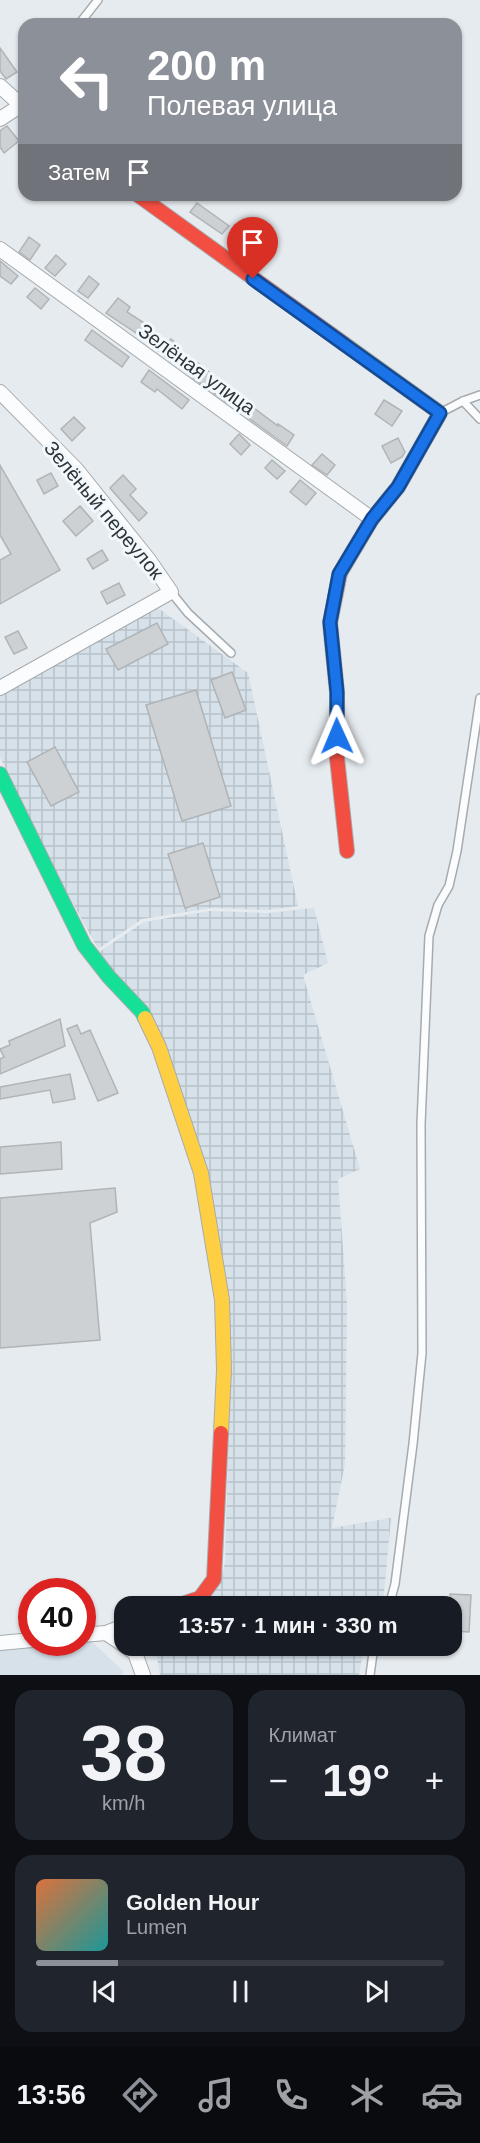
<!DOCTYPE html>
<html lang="ru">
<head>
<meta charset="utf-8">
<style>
  body { margin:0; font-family:Helvetica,sans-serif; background:#20242c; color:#f1f3f6; height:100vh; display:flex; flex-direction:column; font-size:22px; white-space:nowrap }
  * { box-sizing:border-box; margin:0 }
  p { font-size:20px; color:#9ea1a6 }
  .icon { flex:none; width:33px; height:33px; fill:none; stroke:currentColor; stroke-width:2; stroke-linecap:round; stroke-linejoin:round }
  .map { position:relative; height:1675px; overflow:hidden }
  .drawer { display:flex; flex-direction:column; gap:15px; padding:15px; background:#0d0f14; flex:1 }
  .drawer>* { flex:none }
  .banner { position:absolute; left:18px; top:18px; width:444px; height:183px; border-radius:18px; box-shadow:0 2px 4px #0004; background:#8c9099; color:#fff; overflow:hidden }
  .speed { position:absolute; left:18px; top:1578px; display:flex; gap:12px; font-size:30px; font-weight:700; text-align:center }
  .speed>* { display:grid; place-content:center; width:78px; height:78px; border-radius:50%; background:#171b24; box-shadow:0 2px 4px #0004; line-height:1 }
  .speed .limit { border:9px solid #d22; background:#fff; color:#111 }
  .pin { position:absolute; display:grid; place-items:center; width:51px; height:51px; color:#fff; margin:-62px -26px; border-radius:50% 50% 50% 0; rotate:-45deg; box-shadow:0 0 6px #0007 }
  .pin .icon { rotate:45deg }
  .me { position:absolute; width:66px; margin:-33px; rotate:359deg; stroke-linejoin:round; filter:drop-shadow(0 0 4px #0008) }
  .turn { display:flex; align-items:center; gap:21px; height:126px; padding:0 30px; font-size:27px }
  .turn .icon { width:78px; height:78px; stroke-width:2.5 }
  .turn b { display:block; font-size:42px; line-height:51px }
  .then { display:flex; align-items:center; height:57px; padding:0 30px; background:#0003; gap:12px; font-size:22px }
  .big { font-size:45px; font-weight:700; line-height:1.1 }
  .drawer .card { flex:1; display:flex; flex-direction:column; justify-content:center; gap:9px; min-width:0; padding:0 21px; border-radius:18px; background:#20242c }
  .drawer .dial { align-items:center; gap:0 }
  .dial b { font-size:78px; line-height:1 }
  .song { display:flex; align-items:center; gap:18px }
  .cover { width:72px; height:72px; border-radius:9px; background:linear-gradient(135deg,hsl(20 70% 55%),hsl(180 70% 35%)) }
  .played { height:6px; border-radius:3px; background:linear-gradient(90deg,#8c9099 20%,#363941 20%) }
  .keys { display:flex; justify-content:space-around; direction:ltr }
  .heat { display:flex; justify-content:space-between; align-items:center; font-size:33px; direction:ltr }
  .drawer .tiles { flex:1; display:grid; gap:15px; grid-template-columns:1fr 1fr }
  .card:last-child { grid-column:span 2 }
  .trip { position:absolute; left:114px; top:1596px; width:348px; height:60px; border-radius:18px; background:#171b24; box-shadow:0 2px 4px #0004; font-weight:700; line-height:60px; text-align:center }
  .tab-bar { display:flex; height:96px; justify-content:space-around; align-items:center; background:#090b0e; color:#9ea1a6 }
  .tab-bar .icon { width:42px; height:42px }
  .tab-bar .current { color:#8c9099 }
  .tab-bar b { font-size:27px; color:#f1f3f6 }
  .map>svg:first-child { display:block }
  .built { fill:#d6e1ea }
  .industrial { fill:url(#industrial-grid) }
  .building { fill:#cdd1d4; stroke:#b0b4b7; stroke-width:1.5 }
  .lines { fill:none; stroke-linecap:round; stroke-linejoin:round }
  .lane-casing { stroke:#a7abae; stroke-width:10 }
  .street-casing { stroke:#a7abae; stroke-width:16 }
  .fast-casing { stroke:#a7abae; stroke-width:16 }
  .slow-casing { stroke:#a7abae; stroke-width:16 }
  .jam-casing { stroke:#a7abae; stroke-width:16 }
  .lane { stroke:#fbfcfd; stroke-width:7 }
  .street { stroke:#fbfcfd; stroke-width:14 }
  .fast { stroke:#16e098; stroke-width:14 }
  .slow { stroke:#ffcf43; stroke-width:14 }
  .jam { stroke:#f24e42; stroke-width:14 }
  .route-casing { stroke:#114b97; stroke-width:15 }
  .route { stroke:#1a73e8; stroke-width:10 }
  .labels { text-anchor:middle; stroke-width:6; stroke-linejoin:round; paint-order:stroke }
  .street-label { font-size:20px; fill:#303437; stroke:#f1f9ff }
</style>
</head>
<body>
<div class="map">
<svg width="480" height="1675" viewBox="0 0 480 1675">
  <defs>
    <pattern id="industrial-grid" width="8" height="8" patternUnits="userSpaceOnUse" patternTransform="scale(1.5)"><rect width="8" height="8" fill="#d6e1ea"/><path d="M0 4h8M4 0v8" fill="none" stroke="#b8c2c9"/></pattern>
  </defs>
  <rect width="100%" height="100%" fill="#e6ebef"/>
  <!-- built -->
  <polygon class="built" points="83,1641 91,1641 123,1671 123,1675 0,1675 0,1649"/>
  <!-- industrial -->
  <g class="industrial">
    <polygon points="158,608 248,673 298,906 267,910 211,908 142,919 98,949 57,874 0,757 0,694"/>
    <polygon points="314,908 328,963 303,975 360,1169 338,1179 347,1304 345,1464 332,1528 391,1518 383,1605 382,1606 193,1606 219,1586 225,1563 231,1350 225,1270 152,1020 99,952 144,922 210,911 268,913"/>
    <polygon points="155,1646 364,1646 359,1675 160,1675"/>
  </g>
  <!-- building -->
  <g class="building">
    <polygon points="0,48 17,72 6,79 0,71"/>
    <polygon points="7,126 19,141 4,153 0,147 0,131"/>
    <polygon points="197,203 229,226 222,234 190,212"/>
    <polygon points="29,237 40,245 30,260 19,252"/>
    <polygon points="56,255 66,264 55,276 45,268"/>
    <polygon points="0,261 18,276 11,284 0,276"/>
    <polygon points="89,276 99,284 88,298 78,291"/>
    <polygon points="35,288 49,299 41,309 27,297"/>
    <polygon points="118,298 130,307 127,312 149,326 142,337 106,313"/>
    <polygon points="92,330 129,357 122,367 85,340"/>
    <polygon points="171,339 181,348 170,361 159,351"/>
    <polygon points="198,363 212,374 209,377 233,396 227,403 189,375"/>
    <polygon points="149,370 189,400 182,409 157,389 155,392 141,382"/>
    <polygon points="384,400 402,411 392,426 375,414"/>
    <polygon points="254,408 278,426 278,424 294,435 287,446 247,417"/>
    <polygon points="74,417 85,428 72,441 61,429"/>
    <polygon points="239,434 250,445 241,455 230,444"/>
    <polygon points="398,438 405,452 402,457 391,463 382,446"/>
    <polygon points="322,454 335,465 327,475 312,465"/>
    <polygon points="272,460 285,471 277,479 265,468"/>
    <polygon points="0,465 60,570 0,604 0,560 11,554 0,535"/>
    <polygon points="51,473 58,486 44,494 37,480"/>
    <polygon points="123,475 136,489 130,495 147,513 139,521 110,488"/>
    <polygon points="300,480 316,493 306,505 290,492"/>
    <polygon points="80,506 93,521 76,536 63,521"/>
    <polygon points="102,550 108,560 93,569 87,559"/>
    <polygon points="119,583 125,595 107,604 101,592"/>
    <polygon points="157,623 168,644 118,670 106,649"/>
    <polygon points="18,631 27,648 14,654 5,637"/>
    <polygon points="232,672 246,710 225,718 211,680"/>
    <polygon points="196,690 231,806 182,821 146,705"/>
    <polygon points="55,747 79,792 51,806 27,762"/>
    <polygon points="203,843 220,897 185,908 168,854"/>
    <polygon points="60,1019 65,1046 0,1074 0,1059 4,1057 0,1049 10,1045 9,1041"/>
    <polygon points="77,1025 81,1034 90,1030 118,1093 98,1101 67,1029"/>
    <polygon points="70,1074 75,1099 53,1103 50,1090 0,1099 0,1087"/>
    <polygon points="61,1142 62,1169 0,1174 0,1147"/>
    <polygon points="115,1188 117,1212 90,1223 100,1340 0,1348 0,1198"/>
    <polygon points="450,1594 471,1595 469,1632 452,1631"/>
  </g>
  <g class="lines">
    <defs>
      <g id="lane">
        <polyline points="79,24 98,0"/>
        <polyline points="463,401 480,419"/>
        <polyline points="440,413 463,401 480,395"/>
        <polyline points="171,592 188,613 231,653"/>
        <polyline points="389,1606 395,1584 413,1444 422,1353 421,1124 429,936 438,905 449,886 457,851 480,698"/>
        <polyline points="370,1675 374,1646"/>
      </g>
      <g id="street">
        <polyline points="0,86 24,108"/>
        <polyline points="0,119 20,106"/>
        <polyline points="0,249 372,519"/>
        <polyline points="0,392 76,469 149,560 171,592 0,688"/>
        <polyline points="106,1633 124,1626"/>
        <polyline points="82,1635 106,1633 124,1645"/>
        <polyline points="0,1643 32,1640"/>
        <polyline points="125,1646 135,1653 143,1675"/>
      </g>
      <polyline id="fast" points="0,774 84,945 109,977 142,1012 145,1018"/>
      <g id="slow">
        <polyline points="340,573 372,519 398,487 440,413 343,343"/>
        <polyline points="145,1018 159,1047 201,1173 222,1300 224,1370 221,1433"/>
      </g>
      <g id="jam">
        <polyline points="138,195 343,343"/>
        <polyline points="340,573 330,623 337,692 337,758 347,851"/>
        <polyline points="176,1606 200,1598 214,1579 221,1433"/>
      </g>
    </defs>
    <!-- lane casing -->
    <use href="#lane" class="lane-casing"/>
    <!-- street casing -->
    <use href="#street" class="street-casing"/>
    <!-- fast casing -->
    <use href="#fast" class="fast-casing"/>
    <!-- slow casing -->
    <use href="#slow" class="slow-casing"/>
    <!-- jam casing -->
    <use href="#jam" class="jam-casing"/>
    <!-- lane -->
    <use href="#lane" class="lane"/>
    <!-- street -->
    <use href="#street" class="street"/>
    <!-- fast -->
    <use href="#fast" class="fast"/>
    <!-- slow -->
    <use href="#slow" class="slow"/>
    <!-- jam -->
    <use href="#jam" class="jam"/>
  </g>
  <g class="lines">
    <defs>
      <polyline id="route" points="253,279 440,413 398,487 372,519 339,574 330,622 337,692 337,736"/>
    </defs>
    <!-- route casing -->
    <use href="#route" class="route-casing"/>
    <!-- route -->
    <use href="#route" class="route"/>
  </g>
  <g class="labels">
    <!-- street labels -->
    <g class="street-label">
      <text transform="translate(197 369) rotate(36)" y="7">Зелёная улица</text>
      <text transform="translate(104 510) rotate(50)" y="7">Зелёный переулок</text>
    </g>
  </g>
</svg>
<div class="speed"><div class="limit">40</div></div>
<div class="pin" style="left:253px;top:279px;background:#d93025"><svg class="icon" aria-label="arrive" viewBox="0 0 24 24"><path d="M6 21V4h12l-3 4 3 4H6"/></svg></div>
<svg class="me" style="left:337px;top:736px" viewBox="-20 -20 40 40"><path d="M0-17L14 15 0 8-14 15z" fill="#1a73e8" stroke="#fff" stroke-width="4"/></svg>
<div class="trip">13:57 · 1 мин · 330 m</div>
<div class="banner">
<div class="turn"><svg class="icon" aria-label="left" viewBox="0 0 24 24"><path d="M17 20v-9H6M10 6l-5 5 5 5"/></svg><div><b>200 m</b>Полевая улица</div></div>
<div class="then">Затем<svg class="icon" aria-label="arrive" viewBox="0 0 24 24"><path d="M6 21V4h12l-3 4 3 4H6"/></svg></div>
</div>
</div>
<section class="drawer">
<div class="tiles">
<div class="card dial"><b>38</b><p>km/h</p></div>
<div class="card"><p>Климат</p>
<div class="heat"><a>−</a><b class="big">19°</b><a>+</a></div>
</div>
<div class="card">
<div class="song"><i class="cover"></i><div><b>Golden Hour</b><p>Lumen</p></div></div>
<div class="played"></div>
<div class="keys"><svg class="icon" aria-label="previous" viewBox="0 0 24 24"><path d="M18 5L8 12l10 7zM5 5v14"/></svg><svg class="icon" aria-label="pause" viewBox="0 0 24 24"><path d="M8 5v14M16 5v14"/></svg><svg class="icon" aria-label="next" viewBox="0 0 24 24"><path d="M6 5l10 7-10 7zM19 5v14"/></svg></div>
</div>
</div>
</section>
<nav class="tab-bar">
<b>13:56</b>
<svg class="icon current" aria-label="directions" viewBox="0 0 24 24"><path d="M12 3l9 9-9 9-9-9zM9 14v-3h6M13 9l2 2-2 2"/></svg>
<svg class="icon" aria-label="music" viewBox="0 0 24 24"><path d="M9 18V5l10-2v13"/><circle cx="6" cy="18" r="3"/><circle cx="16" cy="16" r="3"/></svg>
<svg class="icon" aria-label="phone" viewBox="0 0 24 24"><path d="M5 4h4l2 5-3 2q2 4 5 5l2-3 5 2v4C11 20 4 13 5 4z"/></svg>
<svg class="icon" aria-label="climate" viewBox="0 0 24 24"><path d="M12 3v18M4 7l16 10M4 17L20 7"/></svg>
<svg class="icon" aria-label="car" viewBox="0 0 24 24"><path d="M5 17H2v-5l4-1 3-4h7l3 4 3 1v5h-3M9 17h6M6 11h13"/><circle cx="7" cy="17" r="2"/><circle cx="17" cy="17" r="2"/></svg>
</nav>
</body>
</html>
